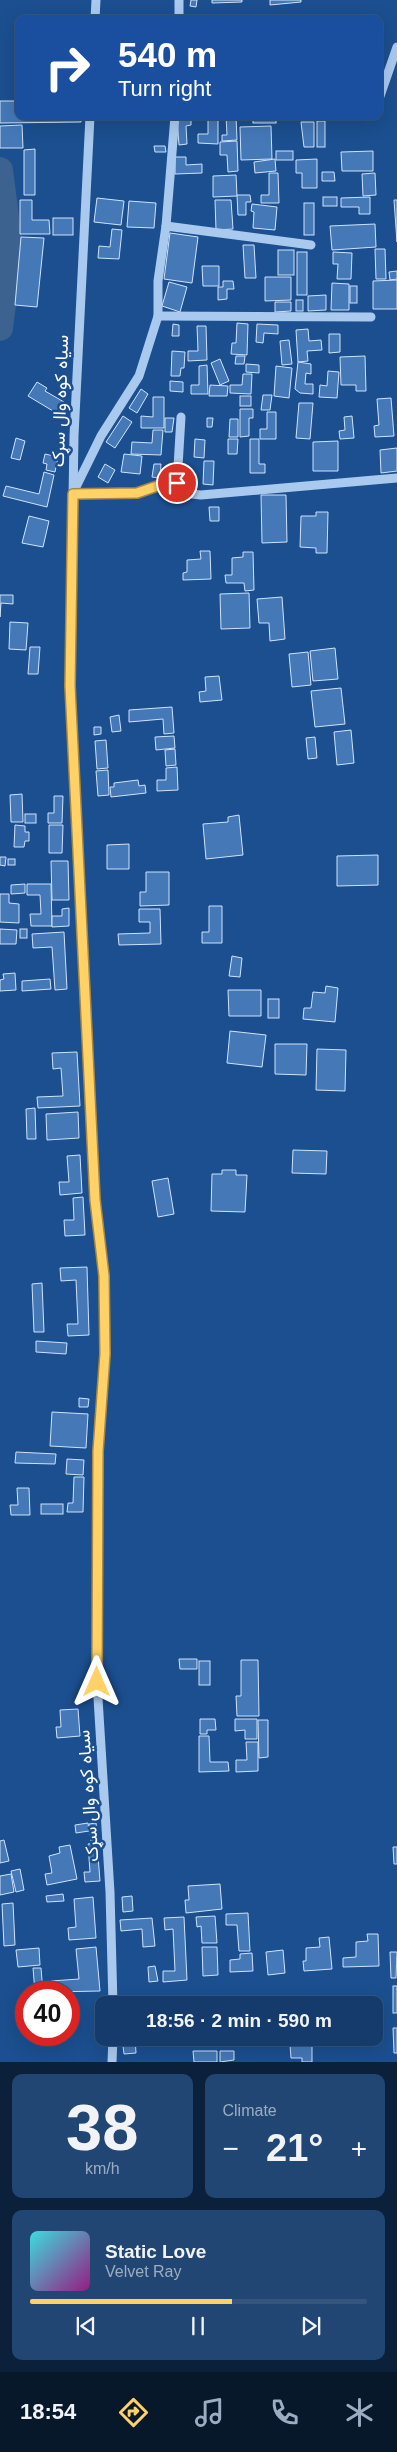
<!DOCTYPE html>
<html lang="en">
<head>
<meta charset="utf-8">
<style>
  body { margin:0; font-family:Helvetica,Vazirmatn,sans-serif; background:#214673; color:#f1f3f6; height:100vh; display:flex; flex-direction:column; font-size:19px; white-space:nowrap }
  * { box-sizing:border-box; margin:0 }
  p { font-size:16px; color:#9dadc1 }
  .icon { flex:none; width:28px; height:28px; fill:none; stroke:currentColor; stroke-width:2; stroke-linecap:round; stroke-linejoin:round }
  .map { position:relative; height:2062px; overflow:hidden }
  .panel { display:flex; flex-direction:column; gap:12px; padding:12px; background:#0b203b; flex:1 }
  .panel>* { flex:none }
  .top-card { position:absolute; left:15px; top:15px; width:368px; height:105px; border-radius:10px; box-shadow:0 5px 20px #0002,0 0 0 1px #33557e; background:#1a4fa0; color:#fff; overflow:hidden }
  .speed { position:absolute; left:15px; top:1981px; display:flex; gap:10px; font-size:25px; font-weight:700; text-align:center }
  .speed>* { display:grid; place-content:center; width:65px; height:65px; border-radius:50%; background:#143b6b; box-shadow:0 5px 20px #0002,0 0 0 1px #33557e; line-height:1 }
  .speed .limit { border:8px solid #d22; background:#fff; color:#111 }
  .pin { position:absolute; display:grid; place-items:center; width:42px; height:42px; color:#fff; margin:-21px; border:2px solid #fff; border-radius:50%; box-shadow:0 1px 5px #0007 }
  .me { position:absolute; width:55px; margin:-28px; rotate:0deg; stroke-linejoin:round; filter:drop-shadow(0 0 4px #0008) }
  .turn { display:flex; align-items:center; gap:18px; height:105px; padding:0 20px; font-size:22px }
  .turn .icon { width:65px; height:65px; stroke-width:2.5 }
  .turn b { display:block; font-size:35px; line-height:42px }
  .big { font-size:38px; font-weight:700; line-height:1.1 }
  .panel .tile { flex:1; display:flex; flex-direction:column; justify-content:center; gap:8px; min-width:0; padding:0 18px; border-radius:10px; background:#214673 }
  .panel .dial { align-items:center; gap:0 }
  .dial b { font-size:65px; line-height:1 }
  .song { display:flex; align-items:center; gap:15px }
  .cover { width:60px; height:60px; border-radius:8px; background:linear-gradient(135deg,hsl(180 70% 55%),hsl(310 70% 35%)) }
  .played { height:5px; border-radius:2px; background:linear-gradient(90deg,#ffd166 60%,#33557e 60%) }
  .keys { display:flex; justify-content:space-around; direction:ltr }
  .heat { display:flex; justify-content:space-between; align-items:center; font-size:28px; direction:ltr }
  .panel .tiles { flex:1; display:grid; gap:12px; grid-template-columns:1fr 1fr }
  .tile:last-child { grid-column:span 2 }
  .trip { position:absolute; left:95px; top:1996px; width:288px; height:50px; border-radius:10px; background:#143b6b; box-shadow:0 5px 20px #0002,0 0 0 1px #33557e; font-weight:700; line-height:50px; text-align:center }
  .menu { display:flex; height:80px; justify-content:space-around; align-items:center; background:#08182b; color:#9dadc1 }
  .menu .icon { width:35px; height:35px }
  .menu .on { color:#ffd166 }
  .menu b { font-size:22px; color:#f1f3f6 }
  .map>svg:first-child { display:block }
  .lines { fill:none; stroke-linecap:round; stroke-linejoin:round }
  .river { stroke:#3c6290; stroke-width:26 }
  .building { fill:#4478b7; stroke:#cfe3fa }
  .minor { stroke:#a9c9ee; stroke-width:9 }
  .route-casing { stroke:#a68842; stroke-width:12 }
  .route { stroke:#ffd166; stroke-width:9 }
  .labels { text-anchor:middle; stroke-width:5; stroke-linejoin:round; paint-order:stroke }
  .street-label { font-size:18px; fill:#fff; stroke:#1b4f8f }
</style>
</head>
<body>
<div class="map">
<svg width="397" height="2062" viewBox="0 0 397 2062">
  <rect width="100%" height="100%" fill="#1b4f8f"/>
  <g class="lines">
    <!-- river -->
    <polyline class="river" points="0,170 10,249 0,328"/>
  </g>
  <!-- building -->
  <g class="building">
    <polygon points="191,0 197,0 196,7 190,6"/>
    <polygon points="212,0 242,0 242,2 212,3"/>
    <polygon points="270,0 301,0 301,2 270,5"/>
    <polygon points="301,16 301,19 272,19 272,18"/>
    <polygon points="0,101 19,101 19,116 81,116 81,122 0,123"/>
    <polygon points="208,116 218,116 218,144 198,143 198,134 208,134"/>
    <polygon points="226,116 236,116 237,140 222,141 222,135 227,135"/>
    <rect x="253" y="116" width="23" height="7"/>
    <polygon points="191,118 191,125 186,126 187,144 179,145 177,119"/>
    <rect x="317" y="121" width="8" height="26"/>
    <polygon points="301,122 314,122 314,147 304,147"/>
    <polygon points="22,125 23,148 0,148 0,126"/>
    <polygon points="271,126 272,159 241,160 240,127"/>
    <polygon points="237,141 238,171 228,172 227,155 220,155 220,142"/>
    <polygon points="154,146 165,146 166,152 155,152"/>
    <polygon points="35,149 35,195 24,195 24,150"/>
    <rect x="276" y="151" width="17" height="9"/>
    <polygon points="373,151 373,171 342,171 341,152"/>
    <polygon points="175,157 186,157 186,165 202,164 202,173 175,174"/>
    <polygon points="275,159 276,171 255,173 254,162"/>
    <polygon points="317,159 317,188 302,188 302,173 296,173 296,160"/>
    <polygon points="322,172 334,172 335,181 322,181"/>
    <polygon points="269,173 278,173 279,203 261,203 261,195 269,195"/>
    <polygon points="375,173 376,195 363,196 362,174"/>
    <polygon points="236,175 237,196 213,197 213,176"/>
    <polygon points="237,195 250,195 251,202 246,202 246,215 238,215"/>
    <rect x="323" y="197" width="14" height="9"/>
    <polygon points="370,197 370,214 359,214 359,207 341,207 341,198"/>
    <polygon points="97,198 124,201 121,225 94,222"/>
    <polygon points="20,200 32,200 32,220 49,220 50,234 20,234"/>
    <polygon points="215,200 231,200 233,229 216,230"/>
    <polygon points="394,200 397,200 397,242"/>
    <polygon points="129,201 156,203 154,228 127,227"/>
    <rect x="304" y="203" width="10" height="32"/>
    <polygon points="252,204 277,207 275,230 253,228 254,212 251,211"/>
    <rect x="53" y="218" width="20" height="17"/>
    <polygon points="375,224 376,247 332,250 330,226"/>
    <polygon points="112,229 122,230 119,259 98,258 99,246 110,247"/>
    <polygon points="170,233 198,237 192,283 164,279"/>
    <polygon points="21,237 44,238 37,307 15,305"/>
    <polygon points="243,245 254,245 256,278 245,278"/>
    <polygon points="375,249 385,249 386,279 376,279"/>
    <rect x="278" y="250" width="16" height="25"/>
    <rect x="297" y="252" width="10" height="43"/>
    <polygon points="333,252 352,253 351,279 337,279 338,264 333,264"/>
    <polygon points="202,266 219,266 219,286 203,286"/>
    <polygon points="397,271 397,279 390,280 389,272"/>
    <polygon points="265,277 291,277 291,300 265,301"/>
    <polygon points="397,280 397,309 373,309 373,281"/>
    <polygon points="223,281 233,281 234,289 227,289 227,299 218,300 218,287 223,287"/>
    <polygon points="169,282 187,287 180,312 162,306"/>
    <polygon points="332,283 349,284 349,310 331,310"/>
    <rect x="350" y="286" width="7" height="17"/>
    <polygon points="326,295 326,310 308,311 308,296"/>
    <rect x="296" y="300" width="7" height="11"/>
    <polygon points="275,302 291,302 291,311 275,312"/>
    <polygon points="237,323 248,324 247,355 231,354 232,343 236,343"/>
    <polygon points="173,324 179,325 179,336 172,336"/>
    <polygon points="257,324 278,325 278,334 264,333 263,343 256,342"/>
    <polygon points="197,326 206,326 207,360 188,361 188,351 198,351"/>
    <polygon points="308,329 309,341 321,340 322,350 307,351 308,361 298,362 296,330"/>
    <polygon points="329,334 340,334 340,352 329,353"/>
    <polygon points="289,340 292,364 282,365 280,341"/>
    <polygon points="172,351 185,352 184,368 181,368 180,376 171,376"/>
    <polygon points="236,356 245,356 244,364 235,364"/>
    <polygon points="365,356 366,391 356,391 356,385 341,385 340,357"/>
    <polygon points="220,359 229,381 220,385 211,363"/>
    <polygon points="298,362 311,364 311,374 306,373 305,384 313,384 313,394 300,393 295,389"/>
    <polygon points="246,364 259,365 259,373 246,372"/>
    <polygon points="207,365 208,394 191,394 191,385 199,385 199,366"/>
    <polygon points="276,366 292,368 289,398 274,396"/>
    <polygon points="328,371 339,372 337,398 319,397 320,385 327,386"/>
    <polygon points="243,374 252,374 251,394 230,393 230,385 242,385"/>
    <polygon points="170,381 183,382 183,392 170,391"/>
    <polygon points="37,382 47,388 45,391 64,402 63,417 28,396"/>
    <polygon points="210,385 228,386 227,396 209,396"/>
    <polygon points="141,389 148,394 137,413 129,408"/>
    <polygon points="263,395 272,395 270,410 261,410"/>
    <rect x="240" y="396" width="11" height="10"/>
    <polygon points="153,397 164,397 164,428 141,428 141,416 153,417"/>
    <polygon points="391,398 394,436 375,437 374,426 379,425 377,399"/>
    <polygon points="299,403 313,403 310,439 296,438"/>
    <polygon points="240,409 253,409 253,418 249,418 249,436 240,437"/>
    <polygon points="267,412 276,412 276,439 260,439 260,429 267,429"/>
    <polygon points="123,416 132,422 115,448 106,442"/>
    <polygon points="352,416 354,438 340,439 339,431 345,430 344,417"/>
    <polygon points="165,418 174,418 172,432 165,432"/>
    <polygon points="207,418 213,418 212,427 207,427"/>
    <polygon points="230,419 238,419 238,437 229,437"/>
    <polygon points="153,430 163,430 161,455 131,454 132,442 152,443"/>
    <polygon points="16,438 25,441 20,460 11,458"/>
    <polygon points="195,439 205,440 204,458 194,457"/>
    <polygon points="228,439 238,439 237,454 228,454"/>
    <polygon points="250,439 259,439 259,464 265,464 265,473 250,473"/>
    <polygon points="338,441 338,471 313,471 313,442"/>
    <polygon points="397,448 397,471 381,473 380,450"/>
    <polygon points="45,454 58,457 55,472 46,470 47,464 43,463"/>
    <polygon points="124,454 142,456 140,474 121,472"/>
    <polygon points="204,461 214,461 213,485 203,484"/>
    <polygon points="105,464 115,470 108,483 98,477"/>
    <polygon points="154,464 161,464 160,478 152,477"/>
    <polygon points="44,472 54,475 47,507 3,496 6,486 39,494"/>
    <polygon points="261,495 286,495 287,542 262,543"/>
    <polygon points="209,507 219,507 219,521 210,521"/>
    <polygon points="316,512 328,512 327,553 316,553 316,548 300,547 301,516 316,516"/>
    <polygon points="29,516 49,521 43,547 22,543"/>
    <polygon points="200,551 210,551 211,579 183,580 183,573 187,572 187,560 201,559"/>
    <polygon points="243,552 253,552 254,590 245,591 244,583 226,583 225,575 232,575 232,558 243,557"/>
    <polygon points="249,593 250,628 221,629 220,594"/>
    <polygon points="0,595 13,595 13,604 1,603 0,617"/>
    <polygon points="282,597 285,639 270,641 269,623 259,623 257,599"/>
    <polygon points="10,622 28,623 26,650 9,649"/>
    <polygon points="30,647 40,647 38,674 28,674"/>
    <polygon points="335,648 338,679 313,681 310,651"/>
    <polygon points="308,652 311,685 292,687 289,654"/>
    <polygon points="219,676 222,700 200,702 199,692 206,691 205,677"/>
    <polygon points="341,688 345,724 315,727 311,691"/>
    <polygon points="172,707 174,733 164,734 163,719 129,722 129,710"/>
    <polygon points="119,715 121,731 112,732 110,717"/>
    <polygon points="94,727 101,727 101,734 94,735"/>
    <polygon points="351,730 354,763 337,765 334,732"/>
    <polygon points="174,736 175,748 156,750 155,737"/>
    <polygon points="315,737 317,758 308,759 306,738"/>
    <polygon points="106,740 108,768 97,769 95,741"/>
    <polygon points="175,749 176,765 166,766 165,750"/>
    <polygon points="177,767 178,790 157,791 157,780 166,780 166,768"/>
    <polygon points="108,770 109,795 98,796 96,771"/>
    <polygon points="138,780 139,786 145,785 146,793 111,797 110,787 114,787 114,783"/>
    <polygon points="22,794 23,822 11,822 10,795"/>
    <polygon points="54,796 63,796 62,823 48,823 48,813 54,813"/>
    <rect x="25" y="814" width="11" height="9"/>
    <polygon points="239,815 243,855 206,859 203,824 228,822 228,817"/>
    <polygon points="15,825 25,826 25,832 29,832 29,841 25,841 24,847 14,847"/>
    <polygon points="49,825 63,825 62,853 49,853"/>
    <polygon points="129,844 129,869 107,869 107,845"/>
    <polygon points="378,855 378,885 337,886 337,856"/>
    <polygon points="0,857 6,857 5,866 0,865"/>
    <rect x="8" y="859" width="7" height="6"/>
    <polygon points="51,861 68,861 69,900 52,900"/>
    <polygon points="146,872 169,872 169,905 140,906 140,892 146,892"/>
    <polygon points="25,884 25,893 11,894 11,885"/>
    <polygon points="27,884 51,884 52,926 31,926 30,914 41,914 40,895 27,895"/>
    <polygon points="0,894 9,894 9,903 19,904 19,923 0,922"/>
    <polygon points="209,906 222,906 222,943 202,943 202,932 209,932"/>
    <polygon points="69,908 69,926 52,927 52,916 62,916 62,909"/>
    <polygon points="139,909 160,909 161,944 119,945 118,934 150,933 150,922 139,922"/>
    <polygon points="0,929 17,930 16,944 0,944"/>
    <rect x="20" y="929" width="7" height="9"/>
    <polygon points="64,932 67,989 55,990 52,947 33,948 32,934"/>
    <polygon points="232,956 242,958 240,977 229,976"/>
    <polygon points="15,973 16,990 0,991 0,980 4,979 3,974"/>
    <polygon points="50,979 51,989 22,991 22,981"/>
    <polygon points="326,986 338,988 335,1022 303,1019 304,1008 311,1008 313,992 325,993"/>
    <polygon points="228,990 261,990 261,1016 229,1016"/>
    <rect x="268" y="999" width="11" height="19"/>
    <polygon points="230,1031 266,1035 262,1067 227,1063"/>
    <polygon points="275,1044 307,1044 306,1075 275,1074"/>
    <polygon points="317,1049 346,1050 345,1091 316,1090"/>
    <polygon points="77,1052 80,1106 38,1108 37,1097 63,1096 61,1068 53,1069 52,1053"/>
    <polygon points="35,1108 36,1139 27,1139 26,1109"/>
    <polygon points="78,1112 79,1138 47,1140 46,1114"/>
    <polygon points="293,1150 327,1151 326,1174 292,1173"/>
    <polygon points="80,1155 82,1193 60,1195 59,1182 69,1182 67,1156"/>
    <polygon points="222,1170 236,1170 236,1175 247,1175 245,1212 211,1211 212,1174 222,1174"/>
    <polygon points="168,1178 174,1214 158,1217 152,1181"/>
    <polygon points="83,1197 85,1235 65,1236 64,1220 74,1220 73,1198"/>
    <polygon points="87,1267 89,1335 68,1336 67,1324 78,1324 76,1280 61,1281 60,1268"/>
    <polygon points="42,1283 44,1332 34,1332 32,1284"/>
    <polygon points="36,1341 67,1343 66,1354 36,1352"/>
    <polygon points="79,1398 89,1399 88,1407 79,1407"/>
    <polygon points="52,1412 88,1414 86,1448 50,1446"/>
    <polygon points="16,1452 56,1454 55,1464 15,1463"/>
    <polygon points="67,1459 84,1460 83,1475 66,1474"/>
    <polygon points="74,1477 84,1477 83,1512 67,1512 68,1503 73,1503"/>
    <polygon points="17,1488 29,1488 30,1515 11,1515 10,1505 18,1505"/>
    <rect x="41" y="1504" width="22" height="10"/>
    <polygon points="179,1659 197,1659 197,1669 180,1669"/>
    <polygon points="241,1660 258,1660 259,1716 237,1716 236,1696 241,1696"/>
    <rect x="199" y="1661" width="11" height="24"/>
    <polygon points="78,1709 80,1736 57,1738 56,1727 61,1727 60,1710"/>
    <polygon points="200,1719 215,1719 216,1730 207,1730 207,1734 200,1734"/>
    <polygon points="235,1719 257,1719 257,1739 245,1739 245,1730 235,1731"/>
    <polygon points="258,1720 268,1720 268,1757 259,1758"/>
    <polygon points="199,1736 209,1736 210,1762 228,1762 229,1771 199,1772"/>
    <polygon points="246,1742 258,1742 258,1771 236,1772 236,1760 247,1760"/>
    <polygon points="88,1823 89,1831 76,1833 75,1825"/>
    <polygon points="96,1823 98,1839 91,1841 89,1824"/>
    <polygon points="4,1840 9,1861 0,1863 0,1841"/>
    <polygon points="97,1843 100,1881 85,1882 84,1872 90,1872 88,1844"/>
    <polygon points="70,1845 77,1879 47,1885 45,1874 52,1873 49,1856 60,1853 59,1847"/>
    <polygon points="393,1847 397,1847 397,1864 394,1864"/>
    <polygon points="20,1869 24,1890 16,1892 11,1871"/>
    <polygon points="11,1874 14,1892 0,1895 0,1876"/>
    <polygon points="220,1884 222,1909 186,1913 185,1900 189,1900 188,1886"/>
    <polygon points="63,1894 64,1901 47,1902 46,1896"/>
    <polygon points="132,1896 133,1911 123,1912 122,1897"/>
    <polygon points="93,1897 96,1938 69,1940 68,1928 76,1927 74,1899"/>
    <polygon points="13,1903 15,1945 4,1946 2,1904"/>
    <polygon points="248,1913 250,1951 239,1951 237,1925 226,1925 226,1914"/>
    <polygon points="215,1916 217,1943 202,1943 201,1926 197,1927 196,1917"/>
    <polygon points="184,1917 187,1980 163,1982 163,1971 175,1971 173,1929 165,1930 164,1918"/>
    <polygon points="152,1918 155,1946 143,1947 142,1929 121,1931 120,1920"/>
    <polygon points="367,1934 378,1934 379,1966 343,1967 343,1958 356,1957 356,1942 368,1941"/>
    <polygon points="329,1937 332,1969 304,1971 303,1961 306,1961 306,1948 320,1947 319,1938"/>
    <polygon points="96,1947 100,1991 52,1992 51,1981 79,1979 76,1949"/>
    <polygon points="202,1947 217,1947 218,1975 203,1976"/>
    <polygon points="39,1948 40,1965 18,1967 16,1950"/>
    <polygon points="283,1950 285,1973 268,1975 266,1952"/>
    <polygon points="390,1952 397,1952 396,1978 391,1978"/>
    <polygon points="252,1953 253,1971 230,1972 230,1960 240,1959 240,1954"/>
    <polygon points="155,1966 158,1981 149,1982 148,1967"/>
    <polygon points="33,1968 41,1968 43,1992 35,1992"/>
    <rect x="393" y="1986" width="4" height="27"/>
    <polygon points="393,2028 397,2028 397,2053 394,2053"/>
    <polygon points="122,2038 135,2038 136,2053 124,2054"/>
    <polygon points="290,2045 312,2045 312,2062 302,2062 302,2058 291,2058"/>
    <polygon points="193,2051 217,2051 217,2062 194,2062"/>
    <polygon points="220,2051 234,2051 234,2060 220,2062"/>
  </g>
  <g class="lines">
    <!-- minor -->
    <g class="minor">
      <polyline points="95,19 96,0"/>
      <polyline points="179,19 179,0"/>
      <polyline points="379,99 397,47"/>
      <polyline points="90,116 74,436 70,686 95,1200 104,1276 105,1354 98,1451 97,1682 110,1892 113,2005"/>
      <polyline points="175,116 166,226 158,281 158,316 139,376 101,436 73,493 137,493 169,482 177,483 192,494 201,495 397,478"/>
      <polyline points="166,226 311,245"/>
      <polyline points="158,316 371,317"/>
      <polyline points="177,483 181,417"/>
      <polyline points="112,2062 113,2038"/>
    </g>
  </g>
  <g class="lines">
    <defs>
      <polyline id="route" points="97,1682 98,1451 105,1354 104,1276 95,1200 70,686 73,494 137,493 169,482 177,483"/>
    </defs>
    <!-- route casing -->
    <use href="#route" class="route-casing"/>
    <!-- route -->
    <use href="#route" class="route"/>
  </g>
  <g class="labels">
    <!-- street labels -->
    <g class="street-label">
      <text transform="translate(60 401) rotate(-88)" y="6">سیاه کوه وال سړک</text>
      <text transform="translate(88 1796) rotate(-94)" y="6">سیاه کوه وال سړک</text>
    </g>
  </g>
</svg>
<div class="speed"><div class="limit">40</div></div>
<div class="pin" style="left:177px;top:483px;background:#d93025"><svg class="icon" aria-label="arrive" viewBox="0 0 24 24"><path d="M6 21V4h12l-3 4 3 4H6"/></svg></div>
<svg class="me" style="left:97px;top:1682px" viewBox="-20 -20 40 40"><path d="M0-17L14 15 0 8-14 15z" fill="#ffd166" stroke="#fff" stroke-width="4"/></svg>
<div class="trip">18:56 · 2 min · 590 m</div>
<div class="top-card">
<div class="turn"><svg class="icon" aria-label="right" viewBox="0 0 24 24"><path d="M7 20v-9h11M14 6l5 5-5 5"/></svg><div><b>540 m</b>Turn right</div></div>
</div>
</div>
<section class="panel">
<div class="tiles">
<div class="tile dial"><b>38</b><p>km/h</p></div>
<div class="tile"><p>Climate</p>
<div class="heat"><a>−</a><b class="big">21°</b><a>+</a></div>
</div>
<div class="tile">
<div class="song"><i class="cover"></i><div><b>Static Love</b><p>Velvet Ray</p></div></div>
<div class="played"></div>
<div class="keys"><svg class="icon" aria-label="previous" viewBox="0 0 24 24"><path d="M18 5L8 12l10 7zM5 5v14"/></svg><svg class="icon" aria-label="pause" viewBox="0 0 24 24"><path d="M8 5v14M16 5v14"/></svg><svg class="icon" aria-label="next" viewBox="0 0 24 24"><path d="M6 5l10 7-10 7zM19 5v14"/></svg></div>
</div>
</div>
</section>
<nav class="menu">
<b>18:54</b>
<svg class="icon on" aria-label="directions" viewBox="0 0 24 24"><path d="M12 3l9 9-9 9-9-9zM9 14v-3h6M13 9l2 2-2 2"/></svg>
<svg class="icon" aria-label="music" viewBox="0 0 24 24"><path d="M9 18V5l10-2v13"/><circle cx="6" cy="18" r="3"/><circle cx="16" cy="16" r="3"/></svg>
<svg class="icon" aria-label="phone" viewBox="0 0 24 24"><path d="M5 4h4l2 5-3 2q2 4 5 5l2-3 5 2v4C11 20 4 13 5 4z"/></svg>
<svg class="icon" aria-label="climate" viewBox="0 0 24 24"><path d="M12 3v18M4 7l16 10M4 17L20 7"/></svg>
</nav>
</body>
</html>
